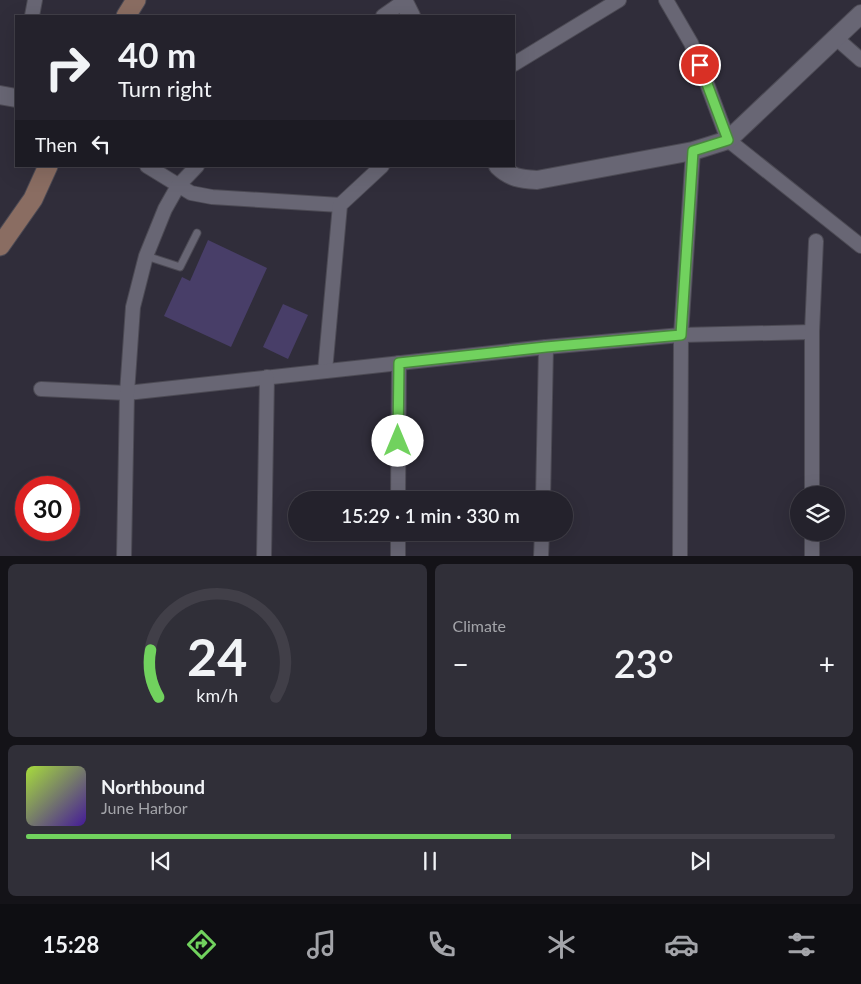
<!DOCTYPE html>
<html lang="en">
<head>
<meta charset="utf-8">
<style>
  body { margin:0; font-family:Lato,sans-serif; background:#302f38; color:#f1f3f6; height:100vh; display:flex; flex-direction:column; font-size:19px; white-space:nowrap }
  * { box-sizing:border-box; margin:0 }
  p { font-size:16px; color:#a3a4a9 }
  .icon { flex:none; width:28px; height:28px; fill:none; stroke:currentColor; stroke-width:2; stroke-linecap:round; stroke-linejoin:round }
  .map { position:relative; height:556px; overflow:hidden }
  .details { display:flex; flex-direction:column; gap:8px; padding:8px; background:#141318; flex:1 }
  .details>* { flex:none }
  .top-card { position:absolute; left:15px; top:15px; width:500px; height:152px; border-radius:0px; box-shadow:0 5px 20px #0002,0 0 0 1px #413f48; background:#24222c; color:#f1f3f6; overflow:hidden }
  .fabs { position:absolute; left:790px; top:486px; display:grid; gap:10px }
  .fabs a { display:grid; place-items:center; width:55px; height:55px; border-radius:50%; background:#24222c; box-shadow:0 5px 20px #0002,0 0 0 1px #413f48; font-size:25px }
  .speed { position:absolute; left:15px; top:476px; display:flex; gap:10px; font-size:25px; font-weight:700; text-align:center }
  .speed>* { display:grid; place-content:center; width:65px; height:65px; border-radius:50%; background:#24222c; box-shadow:0 5px 20px #0002,0 0 0 1px #413f48; line-height:1 }
  .speed .limit { border:8px solid #d22; background:#fff; color:#111 }
  .pin { position:absolute; display:grid; place-items:center; width:42px; height:42px; color:#fff; margin:-21px; border:2px solid #fff; border-radius:50%; box-shadow:0 1px 5px #0007 }
  .me { position:absolute; width:55px; margin:-28px; rotate:0deg; stroke-linejoin:round; filter:drop-shadow(0 0 4px #0008) }
  .turn { display:flex; align-items:center; gap:18px; height:105px; padding:0 20px; font-size:22px }
  .turn .icon { width:65px; height:65px; stroke-width:2.5 }
  .turn b { display:block; font-size:35px; line-height:42px }
  .then { display:flex; align-items:center; height:48px; padding:0 20px; background:#0003; gap:10px; font-size:19px }
  .big { font-size:38px; font-weight:600; line-height:1.1 }
  .details .card { flex:1; display:flex; flex-direction:column; justify-content:center; gap:8px; min-width:0; padding:0 18px; border-radius:8px; background:#302f38 }
  .details .dial { align-items:center; gap:0 }
  .dial svg { height:130px; overflow:visible; fill:none; stroke:#413f48; stroke-width:7; stroke-linecap:round; text-anchor:middle }
  .dial text { fill:#f1f3f6; stroke:none }
  .song { display:flex; align-items:center; gap:15px }
  .cover { width:60px; height:60px; border-radius:8px; background:linear-gradient(135deg,hsl(80 70% 55%),hsl(260 70% 35%)) }
  .played { height:5px; border-radius:2px; background:linear-gradient(90deg,#71d25e 60%,#413f48 60%) }
  .keys { display:flex; justify-content:space-around; direction:ltr }
  .heat { display:flex; justify-content:space-between; align-items:center; font-size:28px; direction:ltr }
  .details .tiles { flex:1; display:grid; gap:8px; grid-template-columns:1fr 1fr }
  .card:last-child { grid-column:span 2 }
  .trip { position:absolute; left:288px; top:491px; width:285px; height:50px; border-radius:25px; background:#24222c; box-shadow:0 5px 20px #0002,0 0 0 1px #413f48; font-weight:600; line-height:50px; text-align:center }
  .tabs { display:flex; height:80px; justify-content:space-around; align-items:center; background:#0e0e12; color:#a3a4a9 }
  .tabs .icon { width:35px; height:35px }
  .tabs .selected { color:#71d25e }
  .tabs b { font-size:22px; color:#f1f3f6 }
  .map>svg:first-child { display:block }
  .building { fill:#483e68 }
  .lines { fill:none; stroke-linecap:round; stroke-linejoin:round }
  .service-casing { stroke:#4c4a54; stroke-width:9 }
  .minor-casing { stroke:#4c4a54; stroke-width:16 }
  .tertiary-casing { stroke:#4c4a54; stroke-width:20 }
  .secondary-casing { stroke:#4c4a54; stroke-width:21 }
  .service { stroke:#686674; stroke-width:7 }
  .minor { stroke:#686674; stroke-width:14 }
  .tertiary { stroke:#686674; stroke-width:18 }
  .secondary { stroke:#8a6d62; stroke-width:19 }
  .route-casing { stroke:#49883d; stroke-width:12 }
  .route { stroke:#71d25e; stroke-width:9 }
</style>
</head>
<body>
<div class="map">
<svg width="861" height="557" viewBox="0 0 861 557">
  <rect width="100%" height="100%" fill="#302d3a"/>
  <!-- building -->
  <g class="building">
    <polygon points="208,240 267,268 231,347 164,316 182,277 190,281"/>
    <polygon points="283,304 308,315 288,359 263,347"/>
  </g>
  <g class="lines">
    <defs>
      <polyline id="service" points="146,256 180,267 197,233"/>
      <g id="minor">
        <polyline points="666,0 691,43 700,65 728,140 861,246"/>
        <polyline points="32,16 35,0"/>
        <polyline points="383,16 406,0"/>
        <polyline points="836,38 861,60"/>
        <polyline points="514,64 619,0"/>
        <polyline points="147,166 191,193 212,197 340,205"/>
        <polyline points="325,371 340,205 382,166"/>
        <polyline points="41,389 127,393 546,347 681,335 812,332"/>
        <polyline points="812,495 812,332 816,241"/>
        <polyline points="398,500 399,363"/>
        <polyline points="543,500 546,347"/>
        <polyline points="124,557 127,393 133,307 146,256 165,209 178,186 197,166"/>
        <polyline points="264,557 267,377"/>
        <polyline points="398,557 398,532"/>
        <polyline points="541,557 542,532"/>
        <polyline points="680,557 681,335 693,151"/>
        <polyline points="812,557 812,532"/>
      </g>
      <g id="tertiary">
        <polyline points="403,0 411,16"/>
        <polyline points="0,95 16,98"/>
        <path d="M 498,166 C 510,178 521,179 537,180 L 693,151 L 728,140 L 861,14"/>
      </g>
      <g id="secondary">
        <polyline points="126,16 136,0"/>
        <polyline points="0,246 33,199 48,166"/>
      </g>
    </defs>
    <!-- service casing -->
    <use href="#service" class="service-casing"/>
    <!-- minor casing -->
    <use href="#minor" class="minor-casing"/>
    <!-- tertiary casing -->
    <use href="#tertiary" class="tertiary-casing"/>
    <!-- secondary casing -->
    <use href="#secondary" class="secondary-casing"/>
    <!-- service -->
    <use href="#service" class="service"/>
    <!-- minor -->
    <use href="#minor" class="minor"/>
    <!-- tertiary -->
    <use href="#tertiary" class="tertiary"/>
    <!-- secondary -->
    <use href="#secondary" class="secondary"/>
  </g>
  <g class="lines">
    <defs>
      <polyline id="route" points="398,441 399,363 546,347 681,335 693,151 728,140 700,65"/>
    </defs>
    <!-- route casing -->
    <use href="#route" class="route-casing"/>
    <!-- route -->
    <use href="#route" class="route"/>
  </g>
</svg>
<div class="fabs">
<a><svg class="icon" aria-label="layers" viewBox="0 0 24 24"><path d="M12 4l9 5-9 5-9-5zM3 14l9 5 9-5"/></svg></a>
</div>
<div class="speed"><div class="limit">30</div></div>
<div class="pin" style="left:700px;top:65px;background:#d93025"><svg class="icon" aria-label="arrive" viewBox="0 0 24 24"><path d="M6 21V4h12l-3 4 3 4H6"/></svg></div>
<svg class="me" style="left:398px;top:441px" viewBox="-20 -20 40 40"><circle r="19" fill="#fff"/><path d="M0-13L10 11 0 6-10 11z" fill="#71d25e"/></svg>
<div class="trip">15:29 · 1 min · 330 m</div>
<div class="top-card">
<div class="turn"><svg class="icon" aria-label="right" viewBox="0 0 24 24"><path d="M7 20v-9h11M14 6l5 5-5 5"/></svg><div><b>40 m</b>Turn right</div></div>
<div class="then">Then<svg class="icon" aria-label="left" viewBox="0 0 24 24"><path d="M17 20v-9H6M10 6l-5 5 5 5"/></svg></div>
</div>
</div>
<section class="details">
<div class="tiles">
<div class="card dial"><svg viewBox="0 0 100 80">
<path d="M14 69A42 42 0 1 1 86 69"/>
<path d="M14 69A42 42 0 0 1 9 40" stroke="#71d25e"/>
<text x="50" y="56" font-size="32" font-weight="700">24</text>
<text x="50" y="72" font-size="11">km/h</text>
</svg></div>
<div class="card"><p>Climate</p>
<div class="heat"><a>−</a><b class="big">23°</b><a>+</a></div>
</div>
<div class="card">
<div class="song"><i class="cover"></i><div><b>Northbound</b><p>June Harbor</p></div></div>
<div class="played"></div>
<div class="keys"><svg class="icon" aria-label="previous" viewBox="0 0 24 24"><path d="M18 5L8 12l10 7zM5 5v14"/></svg><svg class="icon" aria-label="pause" viewBox="0 0 24 24"><path d="M8 5v14M16 5v14"/></svg><svg class="icon" aria-label="next" viewBox="0 0 24 24"><path d="M6 5l10 7-10 7zM19 5v14"/></svg></div>
</div>
</div>
</section>
<nav class="tabs">
<b>15:28</b>
<svg class="icon selected" aria-label="directions" viewBox="0 0 24 24"><path d="M12 3l9 9-9 9-9-9zM9 14v-3h6M13 9l2 2-2 2"/></svg>
<svg class="icon" aria-label="music" viewBox="0 0 24 24"><path d="M9 18V5l10-2v13"/><circle cx="6" cy="18" r="3"/><circle cx="16" cy="16" r="3"/></svg>
<svg class="icon" aria-label="phone" viewBox="0 0 24 24"><path d="M5 4h4l2 5-3 2q2 4 5 5l2-3 5 2v4C11 20 4 13 5 4z"/></svg>
<svg class="icon" aria-label="climate" viewBox="0 0 24 24"><path d="M12 3v18M4 7l16 10M4 17L20 7"/></svg>
<svg class="icon" aria-label="car" viewBox="0 0 24 24"><path d="M5 17H2v-5l4-1 3-4h7l3 4 3 1v5h-3M9 17h6M6 11h13"/><circle cx="7" cy="17" r="2"/><circle cx="17" cy="17" r="2"/></svg>
<svg class="icon" aria-label="filters" viewBox="0 0 24 24"><path d="M4 7h16M4 17h16"/><circle cx="9" cy="7" r="2"/><circle cx="15" cy="17" r="2"/></svg>
</nav>
</body>
</html>
